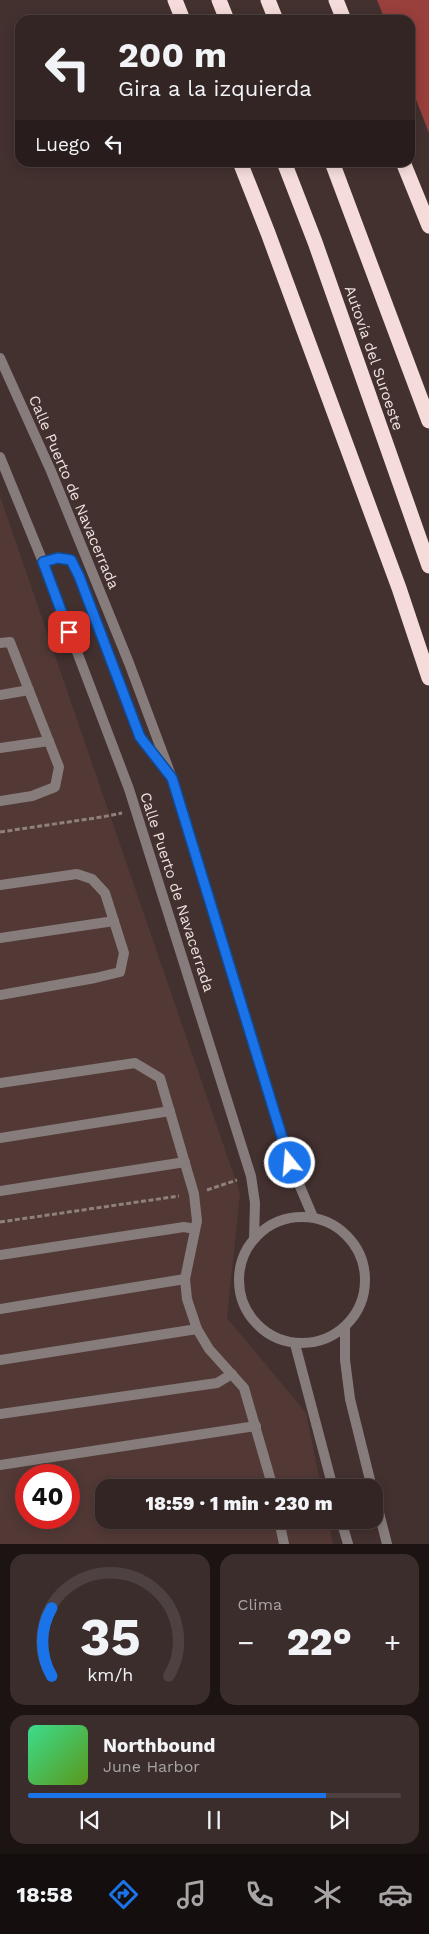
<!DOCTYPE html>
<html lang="es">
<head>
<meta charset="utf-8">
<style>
  body { margin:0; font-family:"Work Sans",sans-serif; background:#3a2d2b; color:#f1f3f6; height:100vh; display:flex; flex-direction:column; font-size:19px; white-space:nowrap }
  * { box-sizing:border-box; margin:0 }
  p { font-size:16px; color:#a8a5a6 }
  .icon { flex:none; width:28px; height:28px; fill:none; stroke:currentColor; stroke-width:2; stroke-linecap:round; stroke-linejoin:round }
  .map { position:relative; height:1544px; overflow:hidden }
  .panel { display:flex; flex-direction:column; gap:10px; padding:10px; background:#1c1413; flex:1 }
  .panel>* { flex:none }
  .guide { position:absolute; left:15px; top:15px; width:400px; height:152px; border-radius:15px; box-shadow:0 2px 12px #0003,0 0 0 1px #4d4241; background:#322523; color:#f1f3f6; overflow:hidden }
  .speed { position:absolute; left:15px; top:1464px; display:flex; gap:10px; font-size:25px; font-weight:700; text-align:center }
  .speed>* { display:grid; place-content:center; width:65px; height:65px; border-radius:50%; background:#322523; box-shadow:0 2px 12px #0003,0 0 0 1px #4d4241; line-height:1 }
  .speed .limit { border:8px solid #d22; background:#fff; color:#111 }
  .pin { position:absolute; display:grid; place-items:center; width:42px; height:42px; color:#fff; margin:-21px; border-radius:10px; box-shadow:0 2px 8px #0006 }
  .me { position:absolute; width:55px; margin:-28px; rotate:343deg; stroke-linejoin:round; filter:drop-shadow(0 0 4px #0008) }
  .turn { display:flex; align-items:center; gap:18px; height:105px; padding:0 20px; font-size:22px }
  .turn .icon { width:65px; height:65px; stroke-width:2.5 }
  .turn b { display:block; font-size:35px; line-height:42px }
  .then { display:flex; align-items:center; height:48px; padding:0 20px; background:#0003; gap:10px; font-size:19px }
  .big { font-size:38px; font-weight:800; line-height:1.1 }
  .panel .card { flex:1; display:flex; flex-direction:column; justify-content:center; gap:8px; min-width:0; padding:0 18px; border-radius:15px; background:#3a2d2b }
  .panel .dial { align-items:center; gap:0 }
  .dial svg { height:130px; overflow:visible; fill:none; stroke:#4d4241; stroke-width:7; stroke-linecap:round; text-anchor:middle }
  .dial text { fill:#f1f3f6; stroke:none }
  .song { display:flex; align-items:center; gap:15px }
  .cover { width:60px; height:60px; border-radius:8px; background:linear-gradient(135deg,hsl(150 70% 55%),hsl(90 70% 35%)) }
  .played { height:5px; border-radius:2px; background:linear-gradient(90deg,#1a73e8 80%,#4d4241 80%) }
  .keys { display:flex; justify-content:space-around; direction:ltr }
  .heat { display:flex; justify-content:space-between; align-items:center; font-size:28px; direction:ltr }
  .panel .tiles { flex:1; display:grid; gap:10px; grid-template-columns:1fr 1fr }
  .card:last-child { grid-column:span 2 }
  .trip { position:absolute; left:95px; top:1479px; width:288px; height:50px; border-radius:15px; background:#322523; box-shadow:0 2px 12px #0003,0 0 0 1px #4d4241; font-weight:800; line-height:50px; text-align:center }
  .tabs { display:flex; height:80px; justify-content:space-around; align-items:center; background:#140f0e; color:#a8a5a6 }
  .tabs .icon { width:35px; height:35px }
  .tabs .active { color:#1a73e8 }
  .tabs b { font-size:22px; color:#f1f3f6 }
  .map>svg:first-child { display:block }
  .built { fill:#523936; fill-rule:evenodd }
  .green { fill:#993f3c }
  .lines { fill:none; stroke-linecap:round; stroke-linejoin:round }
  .path { stroke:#8f807e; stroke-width:3; stroke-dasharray:5 2.5; stroke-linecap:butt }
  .service { stroke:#867c7b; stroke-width:10 }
  .tertiary { stroke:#867c7b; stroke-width:10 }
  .motorway { stroke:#f5dcda; stroke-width:15 }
  .route-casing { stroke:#114b97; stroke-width:12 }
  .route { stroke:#1a73e8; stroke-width:9 }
  .labels { text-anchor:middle; stroke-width:5; stroke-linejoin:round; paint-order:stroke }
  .street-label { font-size:15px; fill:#eee2e0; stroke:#43312f }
</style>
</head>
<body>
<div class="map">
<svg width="429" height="1544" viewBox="0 0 429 1544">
  <rect width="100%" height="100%" fill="#43312f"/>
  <!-- built -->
  <path class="built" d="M 0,496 L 240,1193 L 227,1318 L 306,1413 L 321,1487 L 104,1488 L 104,1520 L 328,1520 L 333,1544 L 0,1544 ZM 26,1475 L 69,1475 L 69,1518 L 26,1518 Z"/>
  <!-- green -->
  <polygon class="green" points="377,0 429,0 429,133 410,84 410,20 385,20"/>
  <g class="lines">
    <!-- path -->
    <g class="path">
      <polyline points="0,832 102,817 122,813"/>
      <polyline points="207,1190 237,1180"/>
      <polyline points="0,1222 179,1196"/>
    </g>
    <!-- service -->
    <g class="service">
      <polyline points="43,562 58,558 71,560 79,576 140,737 170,775"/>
      <polyline points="0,643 10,642 59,767 55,787 32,796 0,801"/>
      <polyline points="0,695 29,690"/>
      <polyline points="0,748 49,741"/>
      <polyline points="0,885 77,874 92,879 105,893 124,953 120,972 95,978 0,995"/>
      <polyline points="0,938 114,921"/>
      <polyline points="0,1083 135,1063 160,1078 194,1194 197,1221 185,1279 187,1299 197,1329 209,1349 244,1388 273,1488"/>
      <polyline points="0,1138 170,1111"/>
      <polyline points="0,1191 185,1162"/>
      <polyline points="0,1255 184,1227 195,1229"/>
      <polyline points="0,1309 185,1279"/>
      <polyline points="0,1360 197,1329"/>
      <polyline points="0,1414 217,1383 232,1374"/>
      <polyline points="0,1465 256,1426"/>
      <polyline points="279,1520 284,1544"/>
    </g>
    <!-- tertiary -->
    <g class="tertiary">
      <polyline points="0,358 51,471 129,663 172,778 290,1163 313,1217"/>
      <polyline points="0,457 43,562 129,789 251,1176 255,1203 254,1239"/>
      <circle cx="302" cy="1280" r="63"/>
      <polyline points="345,1327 345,1360 350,1399 372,1488"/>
      <polyline points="295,1344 333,1488"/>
      <polyline points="374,1493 387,1544"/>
      <polyline points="341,1520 348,1544"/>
    </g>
    <!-- motorway -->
    <g class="motorway">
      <polyline points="175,0 183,20"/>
      <polyline points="219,0 227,20"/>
      <polyline points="268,0 276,20"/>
      <polyline points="336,0 344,20"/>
      <polyline points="240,162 268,233 399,588 429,678"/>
      <polyline points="284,162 315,242 429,566"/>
      <polyline points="332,162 429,421"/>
      <polyline points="403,162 429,226"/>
    </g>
  </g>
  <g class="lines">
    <defs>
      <polyline id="route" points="69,632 43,562 58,558 71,560 79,576 140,737 172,778 290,1163"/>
    </defs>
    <!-- route casing -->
    <use href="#route" class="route-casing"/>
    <!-- route -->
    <use href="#route" class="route"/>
  </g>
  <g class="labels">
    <!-- street labels -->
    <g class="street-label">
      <text transform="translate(374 358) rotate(71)" y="5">Autovía del Suroeste</text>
      <text transform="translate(74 492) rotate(67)" y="5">Calle Puerto de Navacerrada</text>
      <text transform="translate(177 892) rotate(72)" y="5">Calle Puerto de Navacerrada</text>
    </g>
  </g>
</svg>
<div class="speed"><div class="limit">40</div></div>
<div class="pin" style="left:69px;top:632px;background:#d93025"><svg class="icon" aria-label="arrive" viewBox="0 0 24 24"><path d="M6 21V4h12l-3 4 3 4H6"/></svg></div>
<svg class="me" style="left:290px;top:1163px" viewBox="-20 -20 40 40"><circle r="17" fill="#1a73e8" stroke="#fff" stroke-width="3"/><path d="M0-11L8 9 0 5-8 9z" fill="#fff"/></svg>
<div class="trip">18:59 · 1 min · 230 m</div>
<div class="guide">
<div class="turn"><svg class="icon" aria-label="left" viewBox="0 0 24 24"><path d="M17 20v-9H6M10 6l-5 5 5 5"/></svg><div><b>200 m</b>Gira a la izquierda</div></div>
<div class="then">Luego<svg class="icon" aria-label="left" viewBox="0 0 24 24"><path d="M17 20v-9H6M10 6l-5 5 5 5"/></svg></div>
</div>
</div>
<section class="panel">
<div class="tiles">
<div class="card dial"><svg viewBox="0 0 100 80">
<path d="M14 69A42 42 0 1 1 86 69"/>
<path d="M14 69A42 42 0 0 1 14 27" stroke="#1a73e8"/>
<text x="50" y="56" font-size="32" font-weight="700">35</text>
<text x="50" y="72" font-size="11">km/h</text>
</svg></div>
<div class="card"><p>Clima</p>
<div class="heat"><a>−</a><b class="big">22°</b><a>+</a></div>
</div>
<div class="card">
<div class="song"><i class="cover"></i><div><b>Northbound</b><p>June Harbor</p></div></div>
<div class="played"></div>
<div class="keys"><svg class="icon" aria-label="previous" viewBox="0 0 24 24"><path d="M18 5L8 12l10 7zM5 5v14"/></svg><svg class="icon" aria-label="pause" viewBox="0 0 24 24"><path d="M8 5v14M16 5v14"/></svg><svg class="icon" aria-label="next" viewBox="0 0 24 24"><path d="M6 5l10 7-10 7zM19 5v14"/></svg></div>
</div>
</div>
</section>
<nav class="tabs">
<b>18:58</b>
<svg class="icon active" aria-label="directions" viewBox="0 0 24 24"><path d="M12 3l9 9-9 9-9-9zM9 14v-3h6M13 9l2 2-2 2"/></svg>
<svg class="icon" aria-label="music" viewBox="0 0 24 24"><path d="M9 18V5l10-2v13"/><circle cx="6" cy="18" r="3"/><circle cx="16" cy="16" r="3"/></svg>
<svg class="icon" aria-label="phone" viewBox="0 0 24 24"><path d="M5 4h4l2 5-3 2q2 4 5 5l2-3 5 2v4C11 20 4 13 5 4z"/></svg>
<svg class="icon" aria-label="climate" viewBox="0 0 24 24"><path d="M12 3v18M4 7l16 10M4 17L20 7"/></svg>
<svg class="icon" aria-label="car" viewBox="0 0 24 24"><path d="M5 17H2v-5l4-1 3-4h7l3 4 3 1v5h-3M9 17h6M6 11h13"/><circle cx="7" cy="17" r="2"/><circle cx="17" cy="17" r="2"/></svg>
</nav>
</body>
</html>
